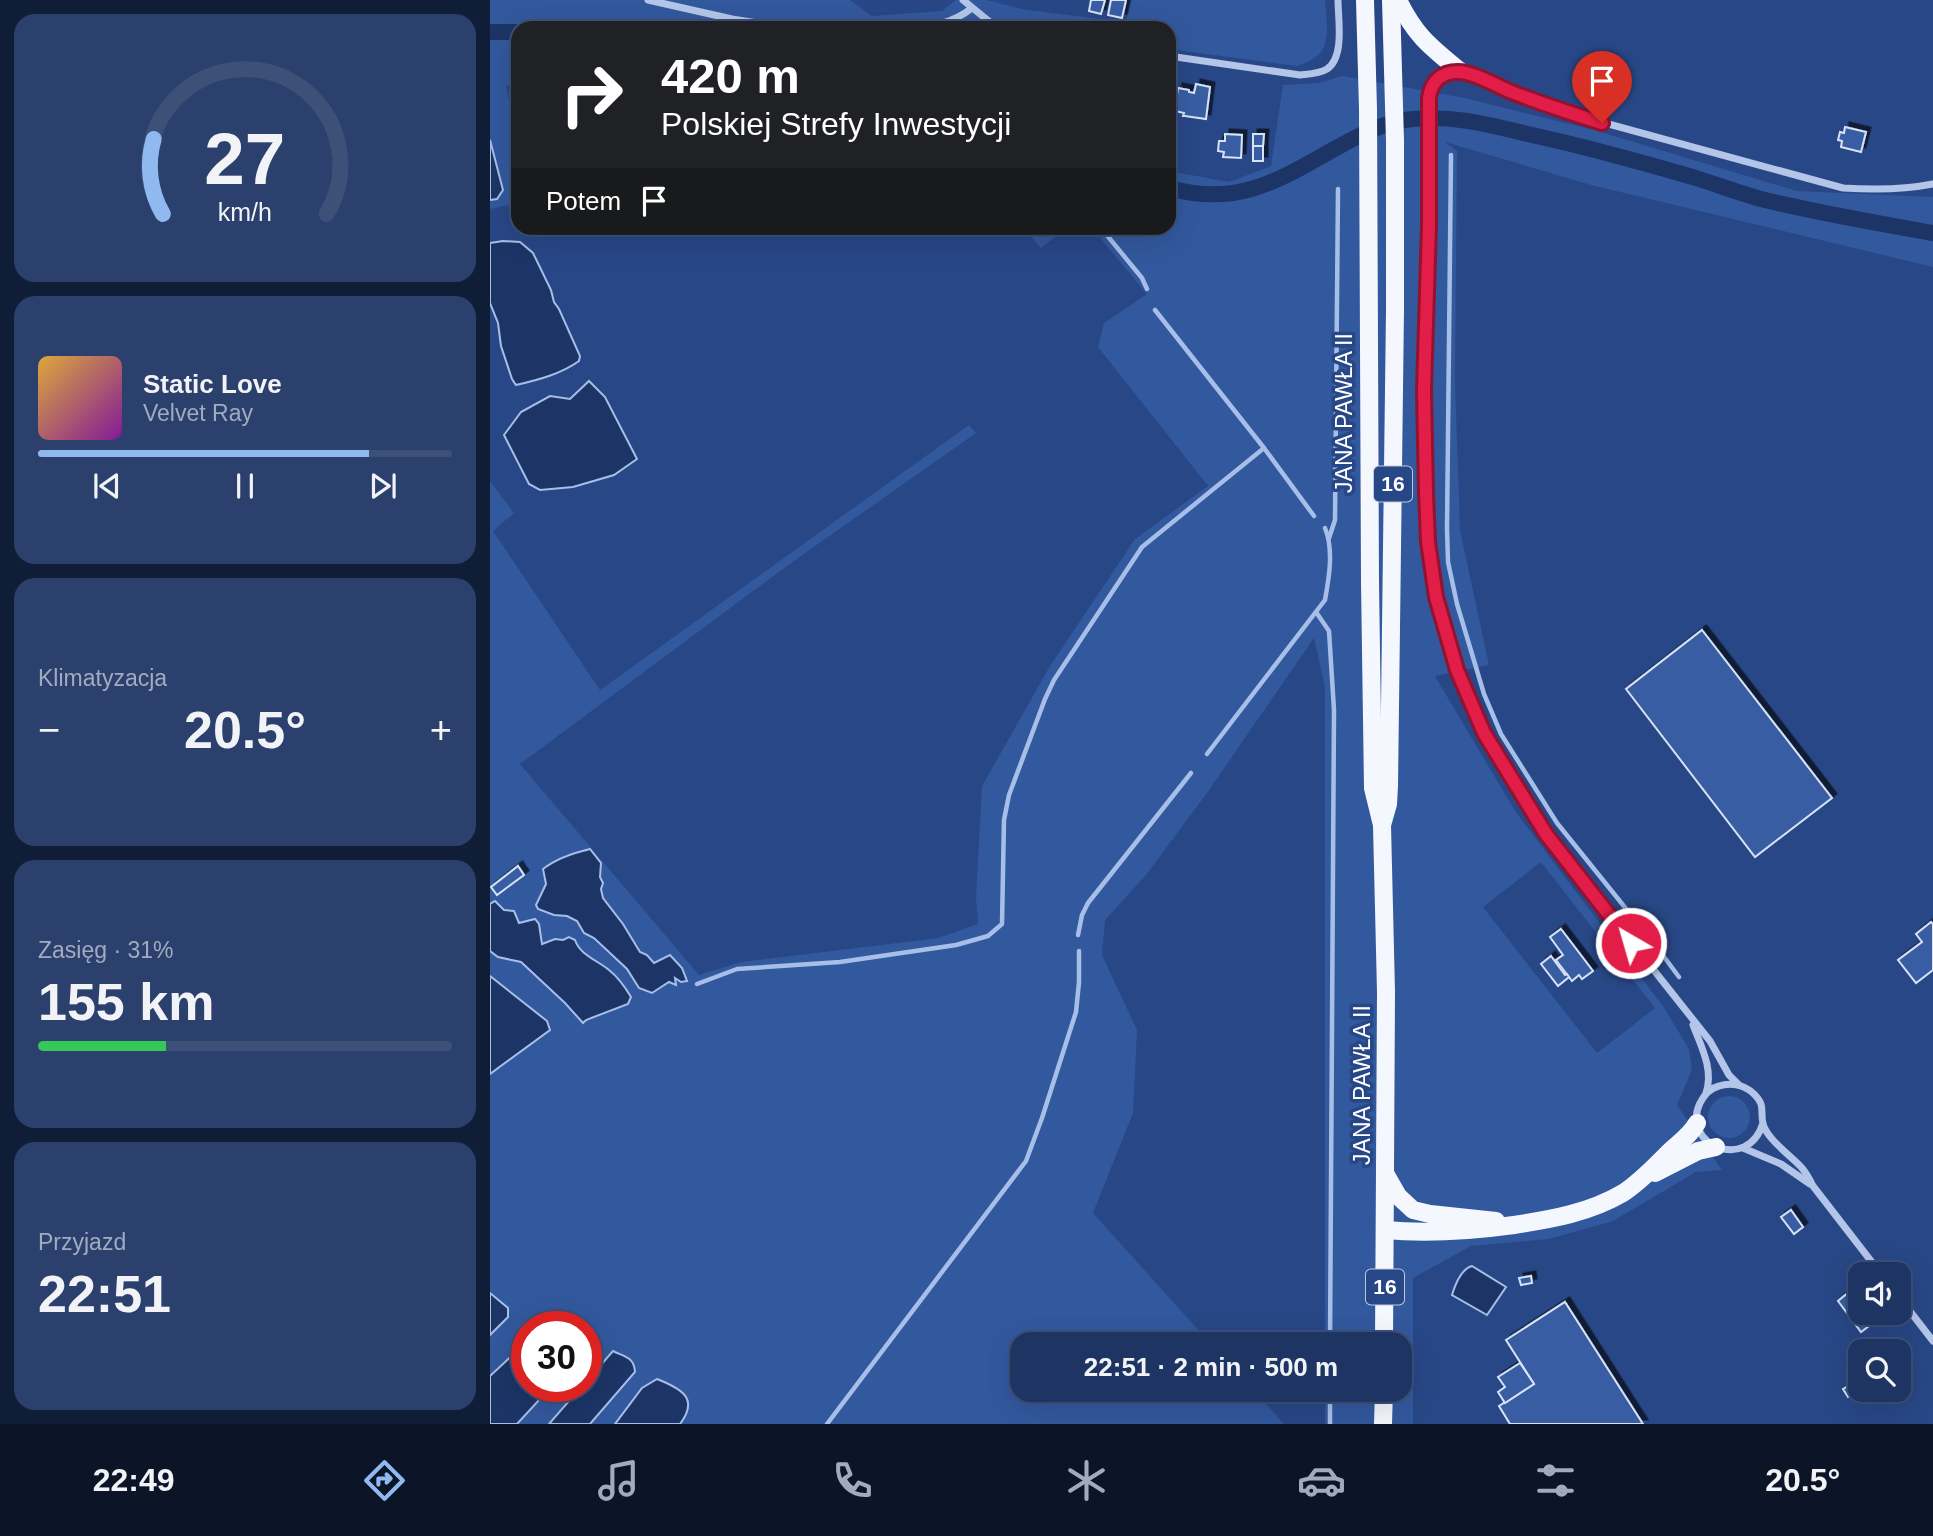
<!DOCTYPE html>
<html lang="pl">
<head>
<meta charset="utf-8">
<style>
  body { margin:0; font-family:Helvetica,sans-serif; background:#2b406d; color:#f1f3f6; height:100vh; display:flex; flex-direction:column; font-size:26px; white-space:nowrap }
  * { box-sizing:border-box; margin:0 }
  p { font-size:23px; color:#a1abbf }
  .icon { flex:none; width:38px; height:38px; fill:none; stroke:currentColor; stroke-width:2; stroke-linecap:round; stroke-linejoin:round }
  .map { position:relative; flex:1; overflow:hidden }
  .panel { display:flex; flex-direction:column; gap:14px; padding:14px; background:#101d37; width:490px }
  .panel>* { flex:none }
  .banner { position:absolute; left:21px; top:21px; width:665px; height:214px; border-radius:21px; box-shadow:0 7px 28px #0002,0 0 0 2px #3c5078; background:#202124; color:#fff; overflow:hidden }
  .buttons { position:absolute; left:1358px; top:1262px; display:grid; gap:14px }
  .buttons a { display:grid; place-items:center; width:63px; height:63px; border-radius:14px; background:#1e3564; box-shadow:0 7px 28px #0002,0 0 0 2px #3c5078; font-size:35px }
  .speed { position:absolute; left:21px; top:1311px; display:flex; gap:14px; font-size:35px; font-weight:700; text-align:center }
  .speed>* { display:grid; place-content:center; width:91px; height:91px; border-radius:50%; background:#1e3564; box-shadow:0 7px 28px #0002,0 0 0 2px #3c5078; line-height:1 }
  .speed .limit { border:10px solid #d22; background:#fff; color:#111 }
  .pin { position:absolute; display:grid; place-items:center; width:60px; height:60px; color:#fff; margin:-72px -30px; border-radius:50% 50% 50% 0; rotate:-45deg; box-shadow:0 0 7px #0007 }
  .pin .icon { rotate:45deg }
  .me { position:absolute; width:77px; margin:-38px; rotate:322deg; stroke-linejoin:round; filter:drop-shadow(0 0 5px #0008) }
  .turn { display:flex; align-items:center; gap:24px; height:147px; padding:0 35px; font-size:32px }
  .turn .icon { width:91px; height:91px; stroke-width:2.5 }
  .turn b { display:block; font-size:49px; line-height:60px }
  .then { display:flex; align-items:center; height:66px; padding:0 35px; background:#0003; gap:14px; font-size:26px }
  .big { font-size:52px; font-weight:700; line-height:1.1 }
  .panel .widget { flex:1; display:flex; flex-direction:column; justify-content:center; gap:10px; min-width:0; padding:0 24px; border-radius:21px; background:#2b406d }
  .panel .dial { align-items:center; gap:0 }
  .dial svg { height:182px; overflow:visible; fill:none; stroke:#3c5078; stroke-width:7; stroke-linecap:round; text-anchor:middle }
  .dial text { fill:#f1f3f6; stroke:none }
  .song { display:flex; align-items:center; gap:21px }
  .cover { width:84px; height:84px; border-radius:10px; background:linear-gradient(135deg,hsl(40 70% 55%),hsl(290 70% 35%)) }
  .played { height:7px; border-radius:4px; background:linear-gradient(90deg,#90b9f0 80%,#3c5078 80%) }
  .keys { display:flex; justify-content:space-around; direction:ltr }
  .heat { display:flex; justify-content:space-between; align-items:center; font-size:38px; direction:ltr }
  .charge { height:10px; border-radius:5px; background:linear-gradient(90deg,#34c759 31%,#3c5078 0) }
  .trip { position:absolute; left:520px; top:1332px; width:402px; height:70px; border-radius:21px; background:#1e3564; box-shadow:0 7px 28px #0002,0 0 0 2px #3c5078; font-weight:700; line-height:70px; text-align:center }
  .tab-bar { display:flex; height:112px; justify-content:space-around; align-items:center; background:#0c1528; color:#a1abbf }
  .tab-bar .icon { width:49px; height:49px }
  .tab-bar .selected { color:#90b9f0 }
  .tab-bar b { font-size:32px; color:#f1f3f6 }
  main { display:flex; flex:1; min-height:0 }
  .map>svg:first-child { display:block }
  .green { fill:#32589d; fill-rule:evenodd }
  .water { fill:#1c3566; stroke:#a7bfe8; stroke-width:2 }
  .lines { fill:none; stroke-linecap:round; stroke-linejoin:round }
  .stream { stroke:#a7bfe8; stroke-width:4.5 }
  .canal { stroke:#1c3566; stroke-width:16 }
  .building { fill:#385da2; stroke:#d6e2f6; stroke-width:2; filter:url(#shadow) }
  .street { stroke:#b3c5e8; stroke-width:7 }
  .primary { stroke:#f5f7fe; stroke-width:18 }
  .route-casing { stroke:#92132f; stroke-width:18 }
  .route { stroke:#e11d48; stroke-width:12 }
  .labels { text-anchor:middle; stroke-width:7; stroke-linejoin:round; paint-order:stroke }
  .shield { fill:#284786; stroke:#bec8db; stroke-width:2 }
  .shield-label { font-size:21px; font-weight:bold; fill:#fff }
  .street-label { font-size:23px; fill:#fff; stroke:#284786 }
</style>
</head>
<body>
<main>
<section class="panel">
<div class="widget dial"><svg viewBox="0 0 100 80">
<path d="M14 69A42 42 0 1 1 86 69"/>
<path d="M14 69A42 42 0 0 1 10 36" stroke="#90b9f0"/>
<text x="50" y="56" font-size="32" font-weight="700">27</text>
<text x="50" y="72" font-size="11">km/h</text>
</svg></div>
<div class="widget">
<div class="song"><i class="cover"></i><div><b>Static Love</b><p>Velvet Ray</p></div></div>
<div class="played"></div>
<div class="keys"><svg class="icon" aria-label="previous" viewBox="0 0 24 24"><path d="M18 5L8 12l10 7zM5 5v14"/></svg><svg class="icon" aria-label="pause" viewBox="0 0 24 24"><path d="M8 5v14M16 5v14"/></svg><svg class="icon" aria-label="next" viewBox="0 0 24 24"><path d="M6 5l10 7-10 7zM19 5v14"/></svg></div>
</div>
<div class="widget"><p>Klimatyzacja</p>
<div class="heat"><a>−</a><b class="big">20.5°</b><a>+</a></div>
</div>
<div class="widget"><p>Zasięg · 31%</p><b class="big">155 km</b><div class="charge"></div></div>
<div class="widget"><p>Przyjazd</p><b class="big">22:51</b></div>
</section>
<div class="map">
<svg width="1443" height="1424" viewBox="0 0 1443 1424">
  <defs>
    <filter id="shadow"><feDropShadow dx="4.5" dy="-4.5" stdDeviation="0" flood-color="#0009"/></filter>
  </defs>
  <rect width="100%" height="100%" fill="#284786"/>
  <!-- green -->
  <g class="green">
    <path d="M 0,0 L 360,0 L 382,16 L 452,11 L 466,0 L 497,0 L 536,10 L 636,22 L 642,0 L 835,0 C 836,19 843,48 823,59 C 819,62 812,64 807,66 L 679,49 L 679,28 L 28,28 L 28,85 L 16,85 L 28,150 L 28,203 L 0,209 Z"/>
    <path d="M 852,76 L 975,98 L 1104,130 L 1307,191 L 1443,197 L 1443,267 L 1101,185 L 955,142 L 967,151 L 965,381 L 970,530 L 999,665 L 945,676 L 1025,811 L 1175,1009 L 1199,1049 L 1202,1070 L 1187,1105 L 1232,1170 L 1206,1172 L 1123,1221 L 1059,1239 L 981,1246 L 923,1278 L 923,1424 L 835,1424 L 835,1390 L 910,1390 L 910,1344 L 835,1344 L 835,687 L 824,638 L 717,793 L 656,875 L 615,920 L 612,955 L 647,1030 L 643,1113 L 603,1213 L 721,1344 L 532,1344 L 532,1390 L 763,1390 L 794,1424 L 0,1424 L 0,481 L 24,513 L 3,531 L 110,690 L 479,425 L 486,433 L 301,563 L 30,764 L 209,975 L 251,962 L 448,938 L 488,924 L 486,897 L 492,786 L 560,666 L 645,539 L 718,486 L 608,347 L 614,323 L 657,294 L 602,228 L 679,228 L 679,171 L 739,182 L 781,166 L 793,85 L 829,83 ZM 1051,862 L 1165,1008 L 1107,1053 L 993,907 ZM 37,1326 L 96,1326 L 96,1386 L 37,1386 Z"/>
    <polygon points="534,228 576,228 551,248"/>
    <circle cx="1239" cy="1117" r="21"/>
  </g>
  <!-- water -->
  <g class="water">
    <polygon points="0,140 13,190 7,199 0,200"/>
    <path d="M 13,241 L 30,242 L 43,253 L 61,290 L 64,302 L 69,309 L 90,356 L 89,361 C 71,374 48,380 26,385 L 22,379 L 11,346 L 8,323 L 0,303 L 0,243 Z"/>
    <polygon points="99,381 115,397 147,459 124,475 83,487 50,490 39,484 14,435 31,412 60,396 80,399"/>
    <path d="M 100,849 L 111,863 L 110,877 L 113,883 L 111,889 L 113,898 L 133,924 L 150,952 L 157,955 L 164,963 L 180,955 L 192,968 L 197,981 L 191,982 L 185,978 L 186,985 L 179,982 L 162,993 L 149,988 L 137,969 L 104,938 L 94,933 L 87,921 L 77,916 L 64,915 L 48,909 L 46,905 L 56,884 L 53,869 C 67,858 83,853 100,849 Z"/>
    <path d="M 5,901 L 14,910 L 24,911 L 29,923 L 45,919 L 49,924 L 52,944 L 65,939 L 73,940 L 79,937 L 85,940 C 90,955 107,960 119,970 C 128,977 135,987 141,997 L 138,1004 L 96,1020 L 93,1023 L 75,1003 L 31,962 L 8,957 L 0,951 L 0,904 Z"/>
    <polygon points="0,976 57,1021 60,1030 0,1074"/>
    <path d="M 982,1266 L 1016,1287 L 997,1315 L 962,1295 C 965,1285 971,1269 982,1266 Z"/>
    <polygon points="0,1293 18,1308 18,1317 0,1335"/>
    <polygon points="29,1349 37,1349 37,1386 62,1386 27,1424 0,1424 0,1376"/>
    <path d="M 123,1351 C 135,1357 144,1357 145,1372 L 100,1424 L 59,1424 L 92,1386 L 96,1386 L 96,1382 Z"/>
    <path d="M 167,1379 C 190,1388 210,1398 190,1424 L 125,1424 L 152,1388 Z"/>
  </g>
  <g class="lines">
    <!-- stream -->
    <g class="stream">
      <polyline points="961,155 957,529 958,562 967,604 994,694 1011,734 1067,823 1166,946 1189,977"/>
      <polyline points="611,228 652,278 657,289"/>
      <polyline points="774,448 824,516"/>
      <polyline points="839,538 845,520 848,189"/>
      <polyline points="826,612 839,631 844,710 840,1344"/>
      <path d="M 717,754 L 835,600 C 839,578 844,550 835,528"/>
      <polyline points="588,935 592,915 598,903 701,773"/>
      <polyline points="207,984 247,969 350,962 466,945 498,936 512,924 514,820 519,795 555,699 564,680 652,547 774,448 665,310"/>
      <polyline points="337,1424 536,1161 552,1118 586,1012 589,982 589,951"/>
      <polyline points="840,1424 840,1390"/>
    </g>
    <!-- canal -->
    <g class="canal">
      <polyline points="0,32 28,32"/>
      <path d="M 679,188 C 744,206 783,184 839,152 C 864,138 892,122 922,119 C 966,115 999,125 1042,135 C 1097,147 1151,162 1206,178 C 1228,185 1249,193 1271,199 C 1328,213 1386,223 1443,233"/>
    </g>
  </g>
  <!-- building -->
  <g class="building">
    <polygon points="601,0 615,0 611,14 599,11"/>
    <polygon points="621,0 636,0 632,18 618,15"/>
    <polygon points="706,84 720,87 716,119 695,116 693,116 694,113 685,111 688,88 699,90 699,92 704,93"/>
    <polygon points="1355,127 1376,132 1371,152 1351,147 1352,141 1348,140 1350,132 1354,133"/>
    <polygon points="735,134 752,135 751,158 733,157 734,152 728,151 729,141 735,141"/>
    <polygon points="763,134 774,134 773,146 763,146"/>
    <rect x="763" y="146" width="10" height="15"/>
    <polygon points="1212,630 1342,798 1265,857 1136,689"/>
    <polygon points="28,866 34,875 7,895 1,887"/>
    <polygon points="1441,922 1443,924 1443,970 1426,983 1408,960 1432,942 1426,934"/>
    <polygon points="1071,929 1103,971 1092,979 1089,975 1082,981 1066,960 1073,955 1060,937"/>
    <polygon points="1061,956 1075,975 1077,974 1079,977 1068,986 1051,964"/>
    <polygon points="1301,1210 1313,1227 1304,1234 1291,1217"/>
    <polygon points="1041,1276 1042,1283 1031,1285 1029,1278"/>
    <polygon points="1359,1292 1370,1307 1370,1312 1375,1312 1383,1323 1371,1332 1348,1301"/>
    <polygon points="1075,1302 1153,1424 1020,1424 1009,1406 1044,1384 1016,1340"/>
    <polygon points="1030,1363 1044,1384 1015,1403 1008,1392 1015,1387 1008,1377"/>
    <polygon points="1367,1381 1371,1390 1358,1397 1353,1389"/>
  </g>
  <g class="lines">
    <!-- street -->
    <g class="street">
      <polyline points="158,0 242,19 298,28"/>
      <polyline points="473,0 501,23 518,28"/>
      <path d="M 407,28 C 436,26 458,27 482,8"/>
      <path d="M 679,56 L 810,75 C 819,74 829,74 837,69 C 855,57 848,19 848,0"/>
      <path d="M 1203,1025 C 1211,1046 1224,1070 1216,1093"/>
      <path d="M 1249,1085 L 1239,1075 L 1220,1041 L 1056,834 L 994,732 L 967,670 L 946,597 L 938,542 L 934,390 L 940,89 C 946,76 958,73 971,72 L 1082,114 L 1353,188 C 1384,190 1413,190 1443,184"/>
      <path d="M 1273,1123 C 1258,1173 1190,1145 1210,1103 C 1214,1095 1221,1088 1229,1086 C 1241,1082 1255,1085 1264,1094 C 1276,1106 1270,1111 1273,1124 C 1277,1139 1301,1156 1312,1168 C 1316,1173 1320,1180 1323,1186 L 1391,1274"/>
      <polyline points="1253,1148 1291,1164 1320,1184"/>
      <polyline points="1409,1297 1443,1341"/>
    </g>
    <!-- primary -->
    <g class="primary">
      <polyline points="875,0 878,109 880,582 883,788 892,825 896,992 894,1344"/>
      <path d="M 908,0 C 926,37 941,47 971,72"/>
      <polyline points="892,825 898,804 899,786 905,310 905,141 901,0"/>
      <polyline points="1165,1173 1208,1151 1226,1147"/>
      <polyline points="896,1175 908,1196 923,1210 940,1214 1006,1221"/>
      <path d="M 895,1230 C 940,1234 980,1231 1024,1225 C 1062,1219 1099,1213 1133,1193 C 1150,1182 1163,1168 1177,1154 C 1188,1143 1200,1136 1207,1123"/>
      <polyline points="893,1424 894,1390"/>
    </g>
  </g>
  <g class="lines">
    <defs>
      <path id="route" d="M 1112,123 C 1083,114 1053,104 1024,93 C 1008,87 985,72 968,72 C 951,72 941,82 939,98 L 939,225 L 934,390 L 936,493 L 938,542 L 946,597 L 967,670 L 994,733 L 1056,834 L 1141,943"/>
    </defs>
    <!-- route casing -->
    <use href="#route" class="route-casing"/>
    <!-- route -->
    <use href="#route" class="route"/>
  </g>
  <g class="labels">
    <!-- shield labels -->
    <g class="shield">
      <rect x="884" y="466.5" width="38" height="35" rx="5"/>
      <rect x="876" y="1269.5" width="38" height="35" rx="5"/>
    </g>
    <g class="shield-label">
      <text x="903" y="491">16</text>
      <text x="895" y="1294">16</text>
    </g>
    <!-- street labels -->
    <g class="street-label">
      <text transform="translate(854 413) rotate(-90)" y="8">JANA PAWŁA II</text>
      <text transform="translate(872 1085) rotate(-90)" y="8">JANA PAWŁA II</text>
    </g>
  </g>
</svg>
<div class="buttons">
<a><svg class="icon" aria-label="sound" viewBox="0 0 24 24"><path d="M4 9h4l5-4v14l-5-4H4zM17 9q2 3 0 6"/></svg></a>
<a><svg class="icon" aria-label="search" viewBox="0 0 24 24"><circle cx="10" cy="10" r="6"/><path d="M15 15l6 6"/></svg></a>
</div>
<div class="speed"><div class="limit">30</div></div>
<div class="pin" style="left:1112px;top:123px;background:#d93025"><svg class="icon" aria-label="arrive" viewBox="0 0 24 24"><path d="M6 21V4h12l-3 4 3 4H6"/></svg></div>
<svg class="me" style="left:1141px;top:943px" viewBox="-20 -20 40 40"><circle r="17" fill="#e11d48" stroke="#fff" stroke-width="3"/><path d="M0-11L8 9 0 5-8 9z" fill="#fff"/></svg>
<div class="trip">22:51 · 2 min · 500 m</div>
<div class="banner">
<div class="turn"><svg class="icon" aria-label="right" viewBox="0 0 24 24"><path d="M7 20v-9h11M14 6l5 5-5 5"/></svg><div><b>420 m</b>Polskiej Strefy Inwestycji</div></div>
<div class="then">Potem<svg class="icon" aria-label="arrive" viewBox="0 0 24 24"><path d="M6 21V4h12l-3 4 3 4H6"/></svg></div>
</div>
</div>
</main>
<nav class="tab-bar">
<b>22:49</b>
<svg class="icon selected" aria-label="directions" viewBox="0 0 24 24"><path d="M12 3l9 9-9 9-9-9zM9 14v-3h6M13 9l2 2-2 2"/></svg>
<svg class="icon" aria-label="music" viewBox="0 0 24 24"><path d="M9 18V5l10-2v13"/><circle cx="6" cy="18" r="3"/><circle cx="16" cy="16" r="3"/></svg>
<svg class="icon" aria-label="phone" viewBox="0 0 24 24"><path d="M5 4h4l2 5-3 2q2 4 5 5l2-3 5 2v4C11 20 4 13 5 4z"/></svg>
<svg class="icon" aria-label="climate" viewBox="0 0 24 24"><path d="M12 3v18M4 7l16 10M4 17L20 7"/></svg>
<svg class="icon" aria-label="car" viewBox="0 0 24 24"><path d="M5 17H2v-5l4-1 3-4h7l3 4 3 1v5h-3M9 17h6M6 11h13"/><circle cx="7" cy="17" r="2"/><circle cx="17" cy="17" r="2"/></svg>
<svg class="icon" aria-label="filters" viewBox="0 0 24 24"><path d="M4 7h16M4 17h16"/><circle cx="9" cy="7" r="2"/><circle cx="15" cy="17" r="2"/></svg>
<b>20.5°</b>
</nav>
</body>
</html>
